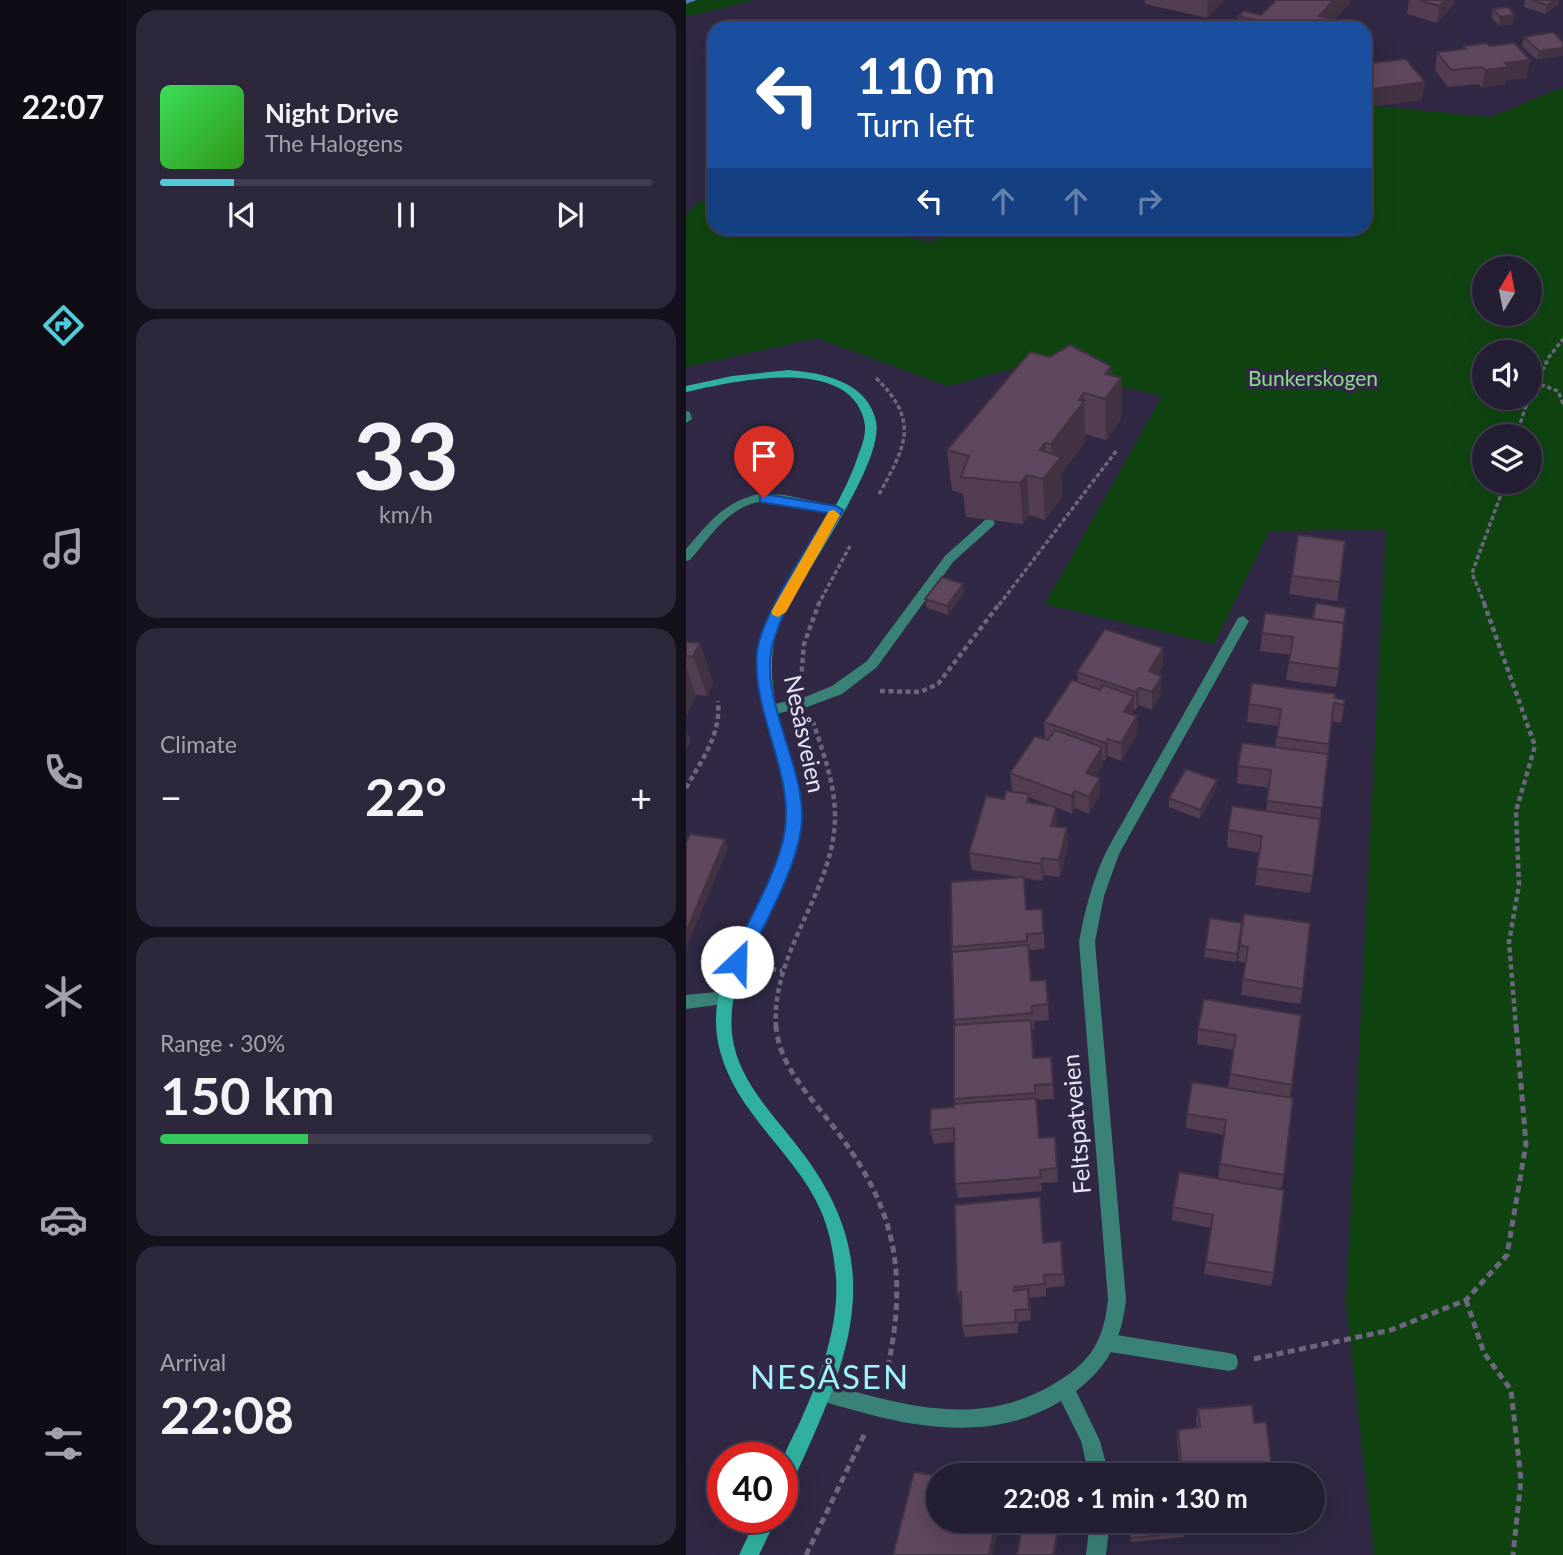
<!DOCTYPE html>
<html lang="en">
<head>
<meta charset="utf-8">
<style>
  body { margin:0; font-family:Lato,sans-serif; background:#2c273b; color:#f1f3f6; height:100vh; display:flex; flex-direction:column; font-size:26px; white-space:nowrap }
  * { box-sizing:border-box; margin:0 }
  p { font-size:23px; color:#a3a2ac }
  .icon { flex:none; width:38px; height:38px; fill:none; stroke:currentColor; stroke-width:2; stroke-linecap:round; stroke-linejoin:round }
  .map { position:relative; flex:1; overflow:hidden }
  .panel { display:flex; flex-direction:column; gap:10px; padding:10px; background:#14101c; width:560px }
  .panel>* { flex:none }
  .banner { position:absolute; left:21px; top:21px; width:665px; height:214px; border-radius:21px; box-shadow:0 7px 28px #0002,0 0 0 2px #413c4e; background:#1a4fa0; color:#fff; overflow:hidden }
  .needle { width:46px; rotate:10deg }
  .fabs { position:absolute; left:786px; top:256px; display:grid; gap:14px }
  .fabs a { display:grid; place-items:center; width:70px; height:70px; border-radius:50%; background:#241e33; box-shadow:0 7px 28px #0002,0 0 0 2px #413c4e; font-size:35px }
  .speed { position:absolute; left:21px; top:1442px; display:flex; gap:14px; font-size:35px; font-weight:700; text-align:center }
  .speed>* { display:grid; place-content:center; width:91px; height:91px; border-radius:50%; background:#241e33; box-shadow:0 7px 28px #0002,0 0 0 2px #413c4e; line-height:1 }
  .speed .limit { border:10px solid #d22; background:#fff; color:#111 }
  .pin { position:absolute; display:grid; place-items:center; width:60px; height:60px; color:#fff; margin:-72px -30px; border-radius:50% 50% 50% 0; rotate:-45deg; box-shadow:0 0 7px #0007 }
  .pin .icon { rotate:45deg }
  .me { position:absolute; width:77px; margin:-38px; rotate:24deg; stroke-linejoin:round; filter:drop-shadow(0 0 5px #0008) }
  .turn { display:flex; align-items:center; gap:24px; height:147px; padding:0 35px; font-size:32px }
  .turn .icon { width:91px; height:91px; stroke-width:2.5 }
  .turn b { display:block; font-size:49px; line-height:60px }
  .lanes { display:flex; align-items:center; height:66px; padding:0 35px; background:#0003; justify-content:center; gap:35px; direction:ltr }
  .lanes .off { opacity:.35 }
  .big { font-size:52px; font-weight:700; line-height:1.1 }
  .panel .card { flex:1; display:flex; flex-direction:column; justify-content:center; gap:10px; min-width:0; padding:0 24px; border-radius:21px; background:#2c273b }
  .panel .dial { align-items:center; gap:0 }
  .dial b { font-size:91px; line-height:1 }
  .song { display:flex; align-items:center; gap:21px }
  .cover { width:84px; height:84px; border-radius:10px; background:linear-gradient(135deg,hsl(130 70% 55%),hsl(110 70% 35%)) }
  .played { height:7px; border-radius:4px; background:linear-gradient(90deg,#52cbd9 15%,#413c4e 15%) }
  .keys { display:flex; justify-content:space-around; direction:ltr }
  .heat { display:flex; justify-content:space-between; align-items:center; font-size:38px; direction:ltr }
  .charge { height:10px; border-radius:5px; background:linear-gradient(90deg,#34c759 30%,#413c4e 0) }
  .trip { position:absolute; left:240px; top:1463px; width:399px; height:70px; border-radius:35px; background:#241e33; box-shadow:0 7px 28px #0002,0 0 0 2px #413c4e; font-weight:700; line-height:70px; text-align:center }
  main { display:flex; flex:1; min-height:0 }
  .menu { display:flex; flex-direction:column; width:126px; justify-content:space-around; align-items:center; background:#0e0c14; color:#a3a2ac }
  .menu .icon { width:49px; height:49px }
  .menu .active { color:#52cbd9 }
  .menu b { font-size:32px; color:#f1f3f6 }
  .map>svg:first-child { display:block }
  .green { fill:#0f4411; fill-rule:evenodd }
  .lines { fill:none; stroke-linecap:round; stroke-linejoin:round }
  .stream { fill:#5776b4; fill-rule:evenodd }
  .path-far2 { stroke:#6d667f; stroke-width:3.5; stroke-dasharray:4.5 2.5; stroke-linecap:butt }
  .path-far1 { stroke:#6d667f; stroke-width:4.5; stroke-dasharray:5 3.5; stroke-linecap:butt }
  .path { stroke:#6d667f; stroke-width:5; stroke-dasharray:7 4.5; stroke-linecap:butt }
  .lane { fill:#3a8177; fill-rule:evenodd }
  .street { fill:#3a8177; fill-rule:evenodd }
  .secondary { fill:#30b1a0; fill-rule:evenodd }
  .wall { fill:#523d52; fill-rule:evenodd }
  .shaded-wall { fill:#423242 }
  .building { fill:#5f475f; stroke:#423242; stroke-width:2 }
  .route { fill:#1a73e8; stroke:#114b97; stroke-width:2 }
  .slow { fill:#f59e0b }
  .labels { text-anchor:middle; stroke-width:7; stroke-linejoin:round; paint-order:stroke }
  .far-park-label { font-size:21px; fill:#8edb8b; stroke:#302844 }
  .street-label { font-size:24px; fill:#e9e5f7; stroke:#302844 }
  .near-quarter-label { font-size:33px; letter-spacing:2px; fill:#a0f1fc; stroke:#302844 }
</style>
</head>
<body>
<main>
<nav class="menu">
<b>22:07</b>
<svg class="icon active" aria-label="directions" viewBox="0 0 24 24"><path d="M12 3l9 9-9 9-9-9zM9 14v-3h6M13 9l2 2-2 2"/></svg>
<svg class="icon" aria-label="music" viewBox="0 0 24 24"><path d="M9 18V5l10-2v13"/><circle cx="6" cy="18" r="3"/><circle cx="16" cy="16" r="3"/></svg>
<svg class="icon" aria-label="phone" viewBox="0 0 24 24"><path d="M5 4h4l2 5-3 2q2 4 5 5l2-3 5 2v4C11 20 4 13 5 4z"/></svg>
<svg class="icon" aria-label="climate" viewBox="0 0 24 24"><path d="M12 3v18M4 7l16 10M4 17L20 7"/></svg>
<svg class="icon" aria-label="car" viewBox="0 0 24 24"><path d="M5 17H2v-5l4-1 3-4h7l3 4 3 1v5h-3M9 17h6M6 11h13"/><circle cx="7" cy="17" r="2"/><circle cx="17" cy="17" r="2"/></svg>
<svg class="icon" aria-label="filters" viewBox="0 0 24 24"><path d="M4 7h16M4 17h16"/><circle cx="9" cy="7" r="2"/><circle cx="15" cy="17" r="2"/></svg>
</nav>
<section class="panel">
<div class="card">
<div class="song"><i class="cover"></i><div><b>Night Drive</b><p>The Halogens</p></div></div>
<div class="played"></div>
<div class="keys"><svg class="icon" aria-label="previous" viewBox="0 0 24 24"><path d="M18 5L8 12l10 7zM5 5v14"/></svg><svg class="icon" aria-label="pause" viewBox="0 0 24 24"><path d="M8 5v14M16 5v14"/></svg><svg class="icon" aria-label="next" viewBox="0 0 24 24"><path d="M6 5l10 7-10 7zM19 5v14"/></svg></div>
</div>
<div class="card dial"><b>33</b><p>km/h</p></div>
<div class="card"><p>Climate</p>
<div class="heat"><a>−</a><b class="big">22°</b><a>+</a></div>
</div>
<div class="card"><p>Range · 30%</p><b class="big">150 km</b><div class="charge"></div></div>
<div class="card"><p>Arrival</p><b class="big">22:08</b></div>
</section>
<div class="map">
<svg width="877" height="1555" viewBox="0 0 877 1555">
  <rect width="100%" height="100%" fill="#302844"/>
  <!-- green -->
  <g class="green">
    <polygon points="0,0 68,0 0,17"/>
    <path d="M 877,87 L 877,1555 L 688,1555 L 660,1303 L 700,529 L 583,531 L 528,644 L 359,604 L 476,396 L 339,365 L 262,386 L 131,338 L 0,367 L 0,214 L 12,201 L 28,204 L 28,228 L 162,228 L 245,242 L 277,228 L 679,228 L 679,105 L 805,117 ZM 798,268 L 844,268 L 844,313 L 798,313 ZM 798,352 L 844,352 L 844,397 L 798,397 ZM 798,436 L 844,436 L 844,481 L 798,481 Z"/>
  </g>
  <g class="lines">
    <!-- stream -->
    <polygon class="stream" points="0,0 11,0 0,4"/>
    <!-- path-far2 -->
    <g class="path-far2">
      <path d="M 190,378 C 235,422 219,447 192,496"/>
      <polyline points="848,382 872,391 877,404"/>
      <polyline points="844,396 863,357 877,339"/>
      <polyline points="830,436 843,397"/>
      <polyline points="132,605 164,546"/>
      <polyline points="313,605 431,450"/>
      <polyline points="799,605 786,573 820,481"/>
    </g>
    <!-- path-far1 -->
    <g class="path-far1">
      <polyline points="798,603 849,746 830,811 833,885 823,942 830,1027"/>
      <polyline points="115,680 118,644 133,603"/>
      <polyline points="194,691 234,692 252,684 314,603"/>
      <path d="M 0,788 C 16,759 35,736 32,701"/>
      <polyline points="77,967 96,971"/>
      <path d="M 90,1027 C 85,950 149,891 149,816 C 149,784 137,752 127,722"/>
    </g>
    <!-- path -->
    <g class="path">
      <path d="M 90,1025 C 92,1063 121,1093 143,1121 C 211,1207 224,1273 199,1380"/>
      <polyline points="780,1300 798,1353 825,1390 835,1480 827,1555"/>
      <polyline points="568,1359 705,1330 780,1300 821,1255 840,1144 830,1025"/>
      <polyline points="120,1555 179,1433"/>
    </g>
    <!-- lane -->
    <g class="lane">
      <polygon points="0,411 4,412 6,419 0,423"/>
      <path d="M 73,494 L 99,495 L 154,507 L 156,510 L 150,514 C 121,507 82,492 54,509 C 34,520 19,543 4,560 L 0,561 L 0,549 C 23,523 37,502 73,494 Z"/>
      <polygon points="303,519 307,520 309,523 307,526 267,562 191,667 156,694 121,707 85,715 80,714 78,710 80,706 119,697 146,686 181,661 259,556 299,520"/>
      <polygon points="40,991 46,993 48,998 46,1003 0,1009 0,995"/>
      <polygon points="424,1334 543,1353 550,1355 552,1362 550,1369 543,1371 424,1352 418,1349 415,1343 418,1337"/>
    </g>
    <!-- street -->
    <g class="street">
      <path d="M 557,616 L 563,621 L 433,854 L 418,896 L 409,942 L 440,1299 C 436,1339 422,1367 390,1391 L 414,1441 L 423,1475 L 403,1475 L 395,1441 L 375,1401 C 315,1438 247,1431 182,1414 C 165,1409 147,1405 130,1399 L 128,1392 L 130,1385 L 137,1383 C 218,1405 294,1430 371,1382 C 406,1361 418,1339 422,1299 L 393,942 C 399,909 407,878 422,848 L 552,618 Z"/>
      <polygon points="404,1521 424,1521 420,1555 400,1555"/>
    </g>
    <!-- secondary -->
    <g class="secondary">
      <path d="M 103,370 C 136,373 181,381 190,421 C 199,465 112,579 93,625 C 87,641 85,659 86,675 C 88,730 123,781 113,837 C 101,905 39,960 46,1034 C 51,1079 86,1113 112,1147 C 209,1270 160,1364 103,1490 L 96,1493 C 96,1482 94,1469 97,1459 C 102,1444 111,1430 117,1415 C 136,1373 153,1324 150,1278 C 148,1255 144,1232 135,1211 C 110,1153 51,1115 34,1051 C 13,973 81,911 98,840 C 113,777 65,717 73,653 C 76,628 90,606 102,585 C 127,542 158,500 173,453 C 177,443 181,431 178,420 C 162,354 45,382 0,392 L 0,386 L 46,376 Z"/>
      <polygon points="71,1517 91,1517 73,1555 53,1555"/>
    </g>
  </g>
  <!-- wall -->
  <g class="wall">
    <polygon points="459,0 539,0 521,18 459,4"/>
    <polygon points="590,0 664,0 663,4 647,22 646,28 552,28 552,16 575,15"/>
    <polygon points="723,0 769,0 768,4 751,23 721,14"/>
    <polygon points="839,0 873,0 873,4 859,14 838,7"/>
    <polygon points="807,9 827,24 813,26 806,18"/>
    <polygon points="867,32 851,60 836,46 838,37"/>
    <polygon points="777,46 803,46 844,60 840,78 820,80 819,84 796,88 793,84 762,87 749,70 751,52 777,50"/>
    <polygon points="364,357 425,366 425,375 435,378 435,419 420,440 399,434 399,442 375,474 376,497 359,520 343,515 337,524 280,517 277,494 266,490 261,450"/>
    <polygon points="606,576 654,582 651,601 603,594"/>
    <polygon points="278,593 262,615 241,608 239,599"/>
    <polygon points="579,613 653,669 650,687 600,680 604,655 574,651"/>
    <polygon points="0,642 14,643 27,683 21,696 10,695 0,716"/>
    <path d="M 477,666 L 472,674 L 475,694 L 466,710 L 453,705 L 450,710 L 447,709 L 447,715 L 451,734 L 435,761 L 422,756 L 419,761 L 417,760 L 417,764 L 410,776 L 414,795 L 403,814 L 389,808 L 386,814 L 370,807 L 370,827 L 382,845 L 374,877 L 358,875 L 356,881 L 338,878 L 340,910 L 356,909 L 359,949 L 343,950 L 345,981 L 360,980 L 363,1020 L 348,1021 L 348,1029 L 346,1029 L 348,1058 L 365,1057 L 368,1099 L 350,1100 L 353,1138 L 369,1137 L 372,1182 L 355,1183 L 356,1191 L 272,1198 L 269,1184 L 268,1142 L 248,1144 L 244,1130 L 268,1107 L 270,1104 L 268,1099 L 269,1025 L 266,947 L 333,877 L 286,870 L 283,853 L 318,799 L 332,793 L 326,790 L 324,773 L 359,739 L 358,722 L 392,682 L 391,672 ZM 343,797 L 366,806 L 344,803 Z"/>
    <polygon points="649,698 659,700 655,723 646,721 627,876 624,893 569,885 574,853 541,847 542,830 580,811 583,788 551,783 552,766 589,747 592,726 561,722 563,704"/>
    <polygon points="531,780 530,789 514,819 483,807 483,798"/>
    <polygon points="558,914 617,989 614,1004 555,995 559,963 552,961"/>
    <polygon points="556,923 550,962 518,957 519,949"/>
    <polygon points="518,999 606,1085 604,1097 598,1175 595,1189 532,1178 538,1135 500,1128 501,1114 542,1087 548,1050 511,1044 512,1029"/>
    <polygon points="493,1172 588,1273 585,1286 518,1274 525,1228 486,1220 487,1207"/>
    <polygon points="354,1197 358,1243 375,1241 379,1286 360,1288 360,1296 344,1298 345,1320 332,1322 332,1333 279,1337 276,1326 276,1305 274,1305 271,1293"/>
    <polygon points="512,1409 568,1423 587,1475 494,1475 491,1440 492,1430 511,1428 510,1419"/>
    <polygon points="443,1521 498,1533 498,1537 445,1542"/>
    <polygon points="499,1521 554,1521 499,1526"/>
  </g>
  <!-- shaded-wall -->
  <g class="shaded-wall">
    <polygon points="522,0 539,0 521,18"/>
    <polygon points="648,0 664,0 663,4 647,22 646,28 632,28 633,16"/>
    <polygon points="759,0 769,0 768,4 751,23 753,6"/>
    <polygon points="868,0 873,0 873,4 859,14 861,5"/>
    <polygon points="829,15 827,24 813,26 814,17"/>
    <polygon points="877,48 877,56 851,60 853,51"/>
    <polygon points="844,60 840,78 820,80 819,84 796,88 799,70 819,63"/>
    <polygon points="739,82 736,100 679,108 679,90"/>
    <polygon points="425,366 425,391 435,378 435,419 420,440 419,374"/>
    <polygon points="398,393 399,442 375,474 376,497 359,520 357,479 354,450 359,443 361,474 366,468 365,444"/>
    <polygon points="341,475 343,515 337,524 334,483"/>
    <polygon points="277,584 278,593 262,615 261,606"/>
    <polygon points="14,643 27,683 21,696 7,657"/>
    <polygon points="477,648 477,666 463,689 463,671"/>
    <polygon points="0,667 10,695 0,716"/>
    <polygon points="476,676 475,694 466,710 466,692"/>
    <polygon points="453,688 453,705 450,710 450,692"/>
    <polygon points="448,696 447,714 438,729 438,712"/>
    <polygon points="451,716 451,734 435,761 435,743"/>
    <polygon points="0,728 5,741 1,750 0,748"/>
    <polygon points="422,739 422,756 419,761 419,743"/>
    <polygon points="416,747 417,764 401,790 400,773"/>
    <polygon points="414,778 414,795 403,814 403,797"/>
    <polygon points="531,780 530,789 514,819 514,810"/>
    <polygon points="389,791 389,808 386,814 385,796"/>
    <polygon points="370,807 371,824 366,843 365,826"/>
    <polygon points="381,828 382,845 374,877 373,860"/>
    <polygon points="39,839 42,848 0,949 0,932"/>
    <polygon points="356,858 358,875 356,881 355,864"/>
    <polygon points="342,1289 344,1301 345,1320 343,1309"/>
    <polygon points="275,1292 278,1304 274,1305 271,1293"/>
    <polygon points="310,1521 314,1521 307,1555 303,1555"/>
    <polygon points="371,1534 372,1538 369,1555 367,1555"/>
  </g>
  <!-- building -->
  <g class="building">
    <polygon points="590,0 648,0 633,16 647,19 639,28 563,28 570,20 552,16 558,11 575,15"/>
    <polygon points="733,0 759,0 753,6"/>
    <polygon points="845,0 868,0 861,5"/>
    <polygon points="822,7 829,15 814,17 807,9"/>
    <polygon points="867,32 877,42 877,48 853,51 838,37"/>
    <polygon points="801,43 803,46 828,43 844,60 819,63 823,67 799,70 796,67 765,70 751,52 780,49 777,46"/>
    <polygon points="720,59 739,82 679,90 679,64"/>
    <polygon points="384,345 425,366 419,374 435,378 419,399 398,393 393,400 398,401 365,444 359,443 354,450 375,457 357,479 341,475 334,483 275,477 283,456 261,450 344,352 364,357"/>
    <polygon points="612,535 659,541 654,582 606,576"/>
    <polygon points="256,577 277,584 261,606 239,599"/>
    <polygon points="630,603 660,608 658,623 627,619"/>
    <polygon points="579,613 658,623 653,669 603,662 607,637 576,633"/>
    <polygon points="419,629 477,648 463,671 476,676 466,692 453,688 450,692 391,672"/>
    <polygon points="0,642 14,643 7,657 0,656"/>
    <polygon points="386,680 414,690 417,685 448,696 438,712 451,716 435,743 422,739 419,743 358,722"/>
    <polygon points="566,683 649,694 649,698 659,700 658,705 648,703 643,744 591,737 595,709 563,704"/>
    <polygon points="369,730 416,747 400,773 414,778 403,797 389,791 385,796 324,773 349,736 362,740"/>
    <polygon points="556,743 642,754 636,808 581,801 585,770 552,766"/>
    <polygon points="500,769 531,780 514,810 483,798"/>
    <polygon points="320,791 343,794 341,802 370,807 365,826 381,828 373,860 356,858 355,864 283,853 300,796 318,799"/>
    <polygon points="546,806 634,819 627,876 571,868 576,836 542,830"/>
    <polygon points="4,834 39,839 0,932 0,843"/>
    <polygon points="338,877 340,910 356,909 357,933 341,934 341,941 266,947 265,882"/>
    <polygon points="558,914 624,923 617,989 557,979 562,947 554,945"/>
    <polygon points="524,918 556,923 551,954 519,949"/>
    <polygon points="342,945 345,981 360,980 362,1004 346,1006 346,1013 268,1020 266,952"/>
    <polygon points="518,999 615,1015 606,1085 544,1074 550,1035 512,1029"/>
    <polygon points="345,1020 347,1058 365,1057 367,1084 349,1085 349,1093 268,1099 268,1025"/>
    <polygon points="506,1082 607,1098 598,1175 534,1164 540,1120 501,1114"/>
    <polygon points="350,1098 353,1138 369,1137 371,1168 354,1170 355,1177 269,1184 268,1128 244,1130 245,1109 268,1107 268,1104"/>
    <polygon points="493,1172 598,1190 588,1273 520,1262 527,1215 487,1207"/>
    <polygon points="354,1197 357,1243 375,1241 377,1274 358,1275 359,1284 328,1287 328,1291 342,1289 343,1309 329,1310 330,1322 276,1326 275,1292 271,1293 269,1205"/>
    <polygon points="566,1405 568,1423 580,1422 587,1475 496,1475 492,1430 514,1427 512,1409"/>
    <polygon points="228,1472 252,1476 252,1521 310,1521 303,1555 207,1555"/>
    <polygon points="444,1521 497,1521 498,1533 445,1538"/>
    <polygon points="336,1528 371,1534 367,1555 331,1555"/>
  </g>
  <!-- route -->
  <path class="route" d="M 78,494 L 150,506 L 157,510 C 134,551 97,601 86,647 C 73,703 124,773 115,830 C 109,872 76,928 58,967 L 51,969 L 45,967 L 43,962 C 60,925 94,869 99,829 C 107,772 65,710 71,651 C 75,617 123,545 142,513 L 74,502 L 74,495 Z"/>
  <!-- slow -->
  <polygon class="slow" points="148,510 154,515 100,612 92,617 87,615 85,612 143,511"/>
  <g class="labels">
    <!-- far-park labels -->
    <g class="far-park-label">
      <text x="627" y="386">Bunkerskogen</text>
    </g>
    <!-- street labels -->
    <g class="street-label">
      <text transform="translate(118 734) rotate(78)" y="8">Nesåsveien</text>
      <text transform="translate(391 1124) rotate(-95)" y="8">Feltspatveien</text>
    </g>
    <!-- near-quarter labels -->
    <g class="near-quarter-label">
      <text x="144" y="1389">NESÅSEN</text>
    </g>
  </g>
</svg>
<div class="fabs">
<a><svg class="needle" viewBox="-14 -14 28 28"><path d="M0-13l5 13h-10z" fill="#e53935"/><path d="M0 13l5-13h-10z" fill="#a3a2ac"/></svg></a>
<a><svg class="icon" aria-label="sound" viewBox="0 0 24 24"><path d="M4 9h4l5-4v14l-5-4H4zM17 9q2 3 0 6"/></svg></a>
<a><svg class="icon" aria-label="layers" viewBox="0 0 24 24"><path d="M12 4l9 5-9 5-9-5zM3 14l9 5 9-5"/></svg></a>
</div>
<div class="speed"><div class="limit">40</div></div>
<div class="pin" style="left:78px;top:498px;background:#d93025"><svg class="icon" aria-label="arrive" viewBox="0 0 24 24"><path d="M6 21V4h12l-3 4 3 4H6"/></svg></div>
<svg class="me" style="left:51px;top:962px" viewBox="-20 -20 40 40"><circle r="19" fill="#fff"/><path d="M0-13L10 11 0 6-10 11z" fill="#1a73e8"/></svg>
<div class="trip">22:08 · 1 min · 130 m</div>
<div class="banner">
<div class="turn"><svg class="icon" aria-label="left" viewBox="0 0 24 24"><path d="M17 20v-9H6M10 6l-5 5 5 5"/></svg><div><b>110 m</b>Turn left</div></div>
<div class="lanes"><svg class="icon" aria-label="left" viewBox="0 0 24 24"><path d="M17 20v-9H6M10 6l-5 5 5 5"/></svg><svg class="icon off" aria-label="ahead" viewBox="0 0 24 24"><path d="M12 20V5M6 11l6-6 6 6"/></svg><svg class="icon off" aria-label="ahead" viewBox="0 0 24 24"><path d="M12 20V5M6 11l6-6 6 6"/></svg><svg class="icon off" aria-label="right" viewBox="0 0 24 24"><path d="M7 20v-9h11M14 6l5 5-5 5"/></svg></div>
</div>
</div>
</main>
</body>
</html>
